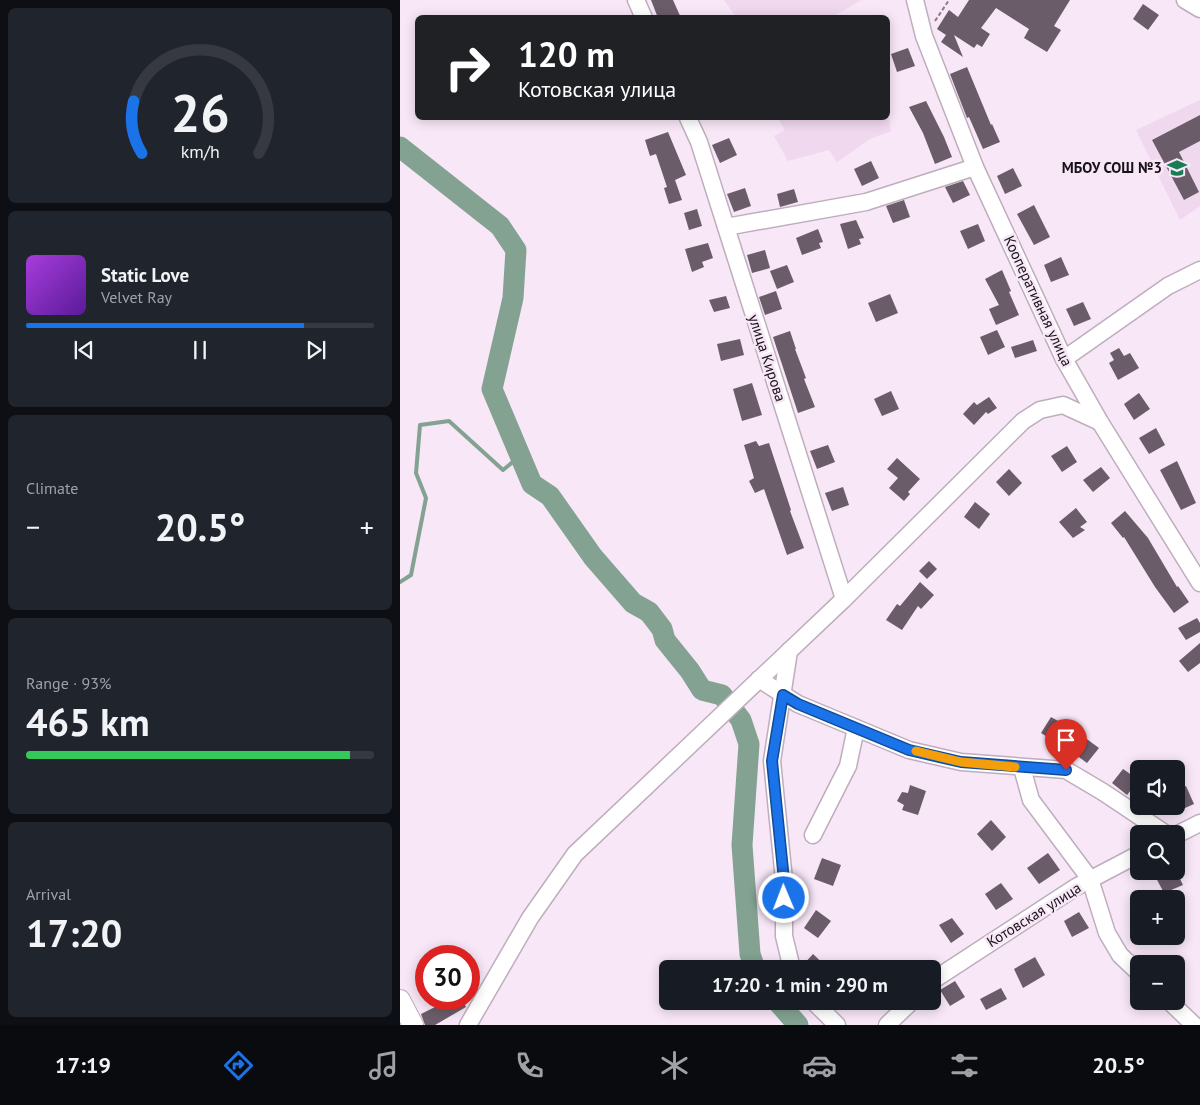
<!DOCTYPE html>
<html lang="en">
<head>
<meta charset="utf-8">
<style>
  body { margin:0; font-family:"PT Sans",sans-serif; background:#20242c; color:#f1f3f6; height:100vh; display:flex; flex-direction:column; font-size:19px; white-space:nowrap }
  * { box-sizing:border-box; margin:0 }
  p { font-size:16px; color:#9ea1a6 }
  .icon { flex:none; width:28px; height:28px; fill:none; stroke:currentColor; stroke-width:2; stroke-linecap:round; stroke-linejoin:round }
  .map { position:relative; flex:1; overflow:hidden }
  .drawer { display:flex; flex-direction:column; gap:8px; padding:8px; background:#0d0f14; width:400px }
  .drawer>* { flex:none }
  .top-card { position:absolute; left:15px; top:15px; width:475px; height:105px; border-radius:8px; box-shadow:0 2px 12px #0003; background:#202124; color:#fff; overflow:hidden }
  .buttons { position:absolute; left:730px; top:760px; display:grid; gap:10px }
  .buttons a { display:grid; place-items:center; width:55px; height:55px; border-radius:8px; background:#171b24; box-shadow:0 2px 12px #0003; font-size:25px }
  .speed { position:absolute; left:15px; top:945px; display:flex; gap:10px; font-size:25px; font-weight:700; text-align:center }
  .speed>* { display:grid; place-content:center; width:65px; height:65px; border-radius:50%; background:#171b24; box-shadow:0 2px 12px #0003; line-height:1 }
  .speed .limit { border:8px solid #d22; background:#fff; color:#111 }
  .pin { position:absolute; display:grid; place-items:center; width:42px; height:42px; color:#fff; margin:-51px -21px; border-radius:50% 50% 50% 0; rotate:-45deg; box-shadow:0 0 5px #0007 }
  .pin .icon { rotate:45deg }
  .me { position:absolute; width:55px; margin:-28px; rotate:359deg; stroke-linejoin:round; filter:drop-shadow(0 0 4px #0008) }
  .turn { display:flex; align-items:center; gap:18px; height:105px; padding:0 20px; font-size:22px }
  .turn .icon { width:65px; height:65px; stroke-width:2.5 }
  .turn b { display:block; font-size:35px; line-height:42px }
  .big { font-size:38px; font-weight:600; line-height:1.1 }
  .drawer .widget { flex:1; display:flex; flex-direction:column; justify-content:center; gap:8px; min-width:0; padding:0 18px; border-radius:8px; background:#20242c }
  .drawer .dial { align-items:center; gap:0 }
  .dial svg { height:130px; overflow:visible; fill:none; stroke:#363941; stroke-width:7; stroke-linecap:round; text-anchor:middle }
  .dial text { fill:#f1f3f6; stroke:none }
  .song { display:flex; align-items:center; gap:15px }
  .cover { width:60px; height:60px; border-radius:8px; background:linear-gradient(135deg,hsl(280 70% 55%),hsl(270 70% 35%)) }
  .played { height:5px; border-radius:2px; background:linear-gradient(90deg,#1a73e8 80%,#363941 80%) }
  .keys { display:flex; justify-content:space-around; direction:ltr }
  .heat { display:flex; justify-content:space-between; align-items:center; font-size:28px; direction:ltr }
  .charge { height:8px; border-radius:4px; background:linear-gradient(90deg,#34c759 93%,#363941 0) }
  .trip { position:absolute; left:259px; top:960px; width:282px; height:50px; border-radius:8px; background:#171b24; box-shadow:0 2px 12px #0003; font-weight:600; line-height:50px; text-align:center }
  .tabs { display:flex; height:80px; justify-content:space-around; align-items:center; background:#090b0e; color:#9ea1a6 }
  .tabs .icon { width:35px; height:35px }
  .tabs .current { color:#1a73e8 }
  .tabs b { font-size:22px; color:#f1f3f6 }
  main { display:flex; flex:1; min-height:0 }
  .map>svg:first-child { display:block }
  .built { fill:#f0d8ee }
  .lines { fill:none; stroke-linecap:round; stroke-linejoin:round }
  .stream { stroke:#83a291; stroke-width:4 }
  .river { stroke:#83a291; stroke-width:21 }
  .building { fill:#6b5c6a }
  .minor-casing { stroke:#beaebd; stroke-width:19 }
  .major-casing { stroke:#beaebd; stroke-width:22 }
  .path { stroke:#887d87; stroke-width:2; stroke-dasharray:4 2.5; stroke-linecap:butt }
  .minor { stroke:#fff; stroke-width:16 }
  .major { stroke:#fff; stroke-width:20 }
  .route-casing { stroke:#114b97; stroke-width:12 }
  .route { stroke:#1a73e8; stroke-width:9 }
  .slow { stroke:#f59e0b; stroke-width:9 }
  .labels { text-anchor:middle; stroke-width:5; stroke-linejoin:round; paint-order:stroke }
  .poi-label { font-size:15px; font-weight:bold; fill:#181318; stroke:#f8e7f7; text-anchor:end }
  .street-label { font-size:15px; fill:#181318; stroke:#f8e7f7 }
</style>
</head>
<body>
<main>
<section class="drawer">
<div class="widget dial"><svg viewBox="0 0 100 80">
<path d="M14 69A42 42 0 1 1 86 69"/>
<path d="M14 69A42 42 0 0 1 9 37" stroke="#1a73e8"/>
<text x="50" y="56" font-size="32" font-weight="700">26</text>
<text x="50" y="72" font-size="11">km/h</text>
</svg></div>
<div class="widget">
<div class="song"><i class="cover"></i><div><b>Static Love</b><p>Velvet Ray</p></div></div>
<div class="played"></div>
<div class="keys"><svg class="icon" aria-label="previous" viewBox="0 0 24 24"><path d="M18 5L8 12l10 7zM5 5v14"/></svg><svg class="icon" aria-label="pause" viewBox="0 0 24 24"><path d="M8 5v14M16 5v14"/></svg><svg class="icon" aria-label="next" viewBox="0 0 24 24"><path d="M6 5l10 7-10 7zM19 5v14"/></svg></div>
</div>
<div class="widget"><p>Climate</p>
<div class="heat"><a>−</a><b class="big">20.5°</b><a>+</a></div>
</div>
<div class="widget"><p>Range · 93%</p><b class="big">465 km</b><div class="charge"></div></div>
<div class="widget"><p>Arrival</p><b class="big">17:20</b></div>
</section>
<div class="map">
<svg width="800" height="1025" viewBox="0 0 800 1025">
  <rect width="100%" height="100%" fill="#f8e7f7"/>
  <!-- built -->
  <g class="built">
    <polygon points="324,0 461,0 436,15 437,18 336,17"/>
    <polygon points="800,100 800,206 780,220 736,130"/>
    <polygon points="488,111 491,131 470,139 437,162 429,150 388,161 374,136 385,130 378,118 488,118"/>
  </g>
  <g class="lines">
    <!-- stream -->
    <polyline class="stream" points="0,582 11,575 26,498 16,473 20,425 49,421 103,470 120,456"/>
    <!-- river -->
    <g class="river">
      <polyline points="0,147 100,226 116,250 113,298 92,389 132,484 150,496 193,557 233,603 249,612 262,629 265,640 290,671 302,690 322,695 341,720 349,744 342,845 350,954 355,969"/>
      <polyline points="377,1001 398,1025"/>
    </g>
  </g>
  <!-- building -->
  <g class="building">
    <polygon points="251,0 273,0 281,18 258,18"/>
    <polygon points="569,0 670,0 654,26 661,30 647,52 624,38 629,29 596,8 581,28 590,34 582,47 577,44 574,48 554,35 563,57 541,42 546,35 537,29 549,10 558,17"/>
    <polygon points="743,4 759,15 748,30 733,19"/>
    <polygon points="508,48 515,66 497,72 491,54"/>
    <polygon points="567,67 591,125 592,124 600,142 583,149 569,117 567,118 550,74"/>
    <polygon points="526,101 544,137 552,157 535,164 523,133 509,107"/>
    <polygon points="800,115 800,141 779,152 799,192 784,200 752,140"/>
    <polygon points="268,132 286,175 275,180 282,200 269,204 264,188 267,187 256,154 250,156 245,140"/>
    <polygon points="329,138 337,155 320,163 312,145"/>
    <polygon points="471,161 479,178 462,186 454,169"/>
    <polygon points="613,168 622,186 605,194 597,176"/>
    <polygon points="563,181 570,195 553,203 545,187"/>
    <polygon points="345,188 351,206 334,212 327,194"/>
    <polygon points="394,189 398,202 380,207 377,194"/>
    <polygon points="504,200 510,217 493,223 486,206"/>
    <polygon points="634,205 650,237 634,245 617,214"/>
    <polygon points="297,209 302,226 289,230 284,213"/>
    <polygon points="456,220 464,238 459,239 461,244 448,249 440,224"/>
    <polygon points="578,224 585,241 568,249 560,231"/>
    <polygon points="418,229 423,242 419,243 421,248 402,255 396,238"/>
    <polygon points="308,243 313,258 302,262 304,267 292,272 285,249"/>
    <polygon points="365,250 370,268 352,273 347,255"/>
    <polygon points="661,257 669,275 651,282 644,265"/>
    <polygon points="387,265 394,282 377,289 370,271"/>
    <polygon points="602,270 611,291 609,292 619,315 596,325 589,309 599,305 585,279"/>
    <polygon points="376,291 382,309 365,315 359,297"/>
    <polygon points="490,294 498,313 476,322 468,303"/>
    <polygon points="326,296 330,308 314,312 309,300"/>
    <polygon points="683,302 691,319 674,326 666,309"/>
    <polygon points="597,330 605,347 588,355 580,337"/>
    <polygon points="390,331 396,349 395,349 406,378 404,379 415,407 398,413 373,337"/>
    <polygon points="340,339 344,355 321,361 317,344"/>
    <polygon points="633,340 637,351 615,358 611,347"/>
    <polygon points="719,348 724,356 730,353 739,368 718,380 709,363 714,360 710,353"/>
    <polygon points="352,383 362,415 342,421 333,389"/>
    <polygon points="491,391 499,409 482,416 474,399"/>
    <polygon points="739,393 750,409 734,420 724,404"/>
    <polygon points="589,397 597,408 588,414 586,412 574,425 563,414 574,402 577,405"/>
    <polygon points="756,428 765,445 749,454 739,438"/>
    <polygon points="356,441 359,446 369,443 391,510 390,511 404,548 387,555 364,489 355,493 349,481 354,478 344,445"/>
    <polygon points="428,445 435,462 417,469 410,451"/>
    <polygon points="667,446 677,462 662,472 651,456"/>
    <polygon points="497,458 520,479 508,492 510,494 504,501 489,488 498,478 487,469"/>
    <polygon points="777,461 796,503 781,510 760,470"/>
    <polygon points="701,467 710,478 693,492 683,480"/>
    <polygon points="609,469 622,483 609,496 596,482"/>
    <polygon points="443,487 449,505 432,511 425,493"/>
    <polygon points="575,502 590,514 579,529 564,517"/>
    <polygon points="676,508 687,522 680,527 685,530 673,538 659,522"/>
    <polygon points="725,511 748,538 777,587 778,586 789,602 774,613 755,587 724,537 723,538 711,523"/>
    <polygon points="529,561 537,569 527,579 519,571"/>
    <polygon points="520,582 534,595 521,609 518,606 502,630 486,620 497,604 500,606"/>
    <polygon points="797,618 800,623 800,632 786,640 778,628"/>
    <polygon points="800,643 800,663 788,672 779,661"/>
    <polygon points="651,717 667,726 657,743 641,733"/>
    <polygon points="684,737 699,748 687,763 672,752"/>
    <polygon points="723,769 739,780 727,795 712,783"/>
    <polygon points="510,785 526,791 518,815 502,810 504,805 497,801 502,792 508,793"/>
    <polygon points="786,786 794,804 776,812 776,791"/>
    <polygon points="591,820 606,837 592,851 577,834"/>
    <polygon points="648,853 660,870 639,884 627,868"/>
    <polygon points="422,858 441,865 433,886 414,879"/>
    <polygon points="766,871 776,871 783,885 764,893 755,876"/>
    <polygon points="601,883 613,899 596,910 585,894"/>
    <polygon points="416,910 431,921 418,938 404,928"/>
    <polygon points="679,912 689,928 672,937 664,921"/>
    <polygon points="552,918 564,934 551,943 539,925"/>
    <polygon points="413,954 429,969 402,969 402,966"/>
    <polygon points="635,957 645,975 623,988 614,969"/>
    <polygon points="555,981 565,997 550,1006 540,990"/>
    <polygon points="601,988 607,999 586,1010 580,999"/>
    <polygon points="40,999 62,999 66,1007 35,1025 25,1025 21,1014 43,1003"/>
  </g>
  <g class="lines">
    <defs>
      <g id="minor">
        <polyline points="236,0 244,18"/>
        <polyline points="515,0 524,36 575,167 664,359 700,422 800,583"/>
        <polyline points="785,0 800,9"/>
        <polyline points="288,118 299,142 444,599"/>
        <polyline points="326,227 466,202 575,167"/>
        <polyline points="664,359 768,286 800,270"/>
        <polyline points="389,651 372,761 384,880 384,936 392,969"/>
        <polyline points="359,679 398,704 509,750 561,762 666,770 703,792 766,834"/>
        <polyline points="622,768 631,800 690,879 707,933 720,955 739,973"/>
        <polyline points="413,835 448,766 456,728"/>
        <polyline points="776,835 800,823"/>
        <polyline points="532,981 676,887 739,854"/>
        <polyline points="413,1001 437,1025"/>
        <polyline points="769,1001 794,1025"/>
        <polyline points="68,1025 130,918 175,854 444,599 623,421 640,410 663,405 700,422"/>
        <polyline points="487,1025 512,1001"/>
      </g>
      <polyline id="major" points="0,1000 13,1025"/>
    </defs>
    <!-- minor casing -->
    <use href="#minor" class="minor-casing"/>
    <!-- major casing -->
    <use href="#major" class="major-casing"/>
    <!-- path -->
    <polyline class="path" points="535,21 549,0"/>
    <!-- minor -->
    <use href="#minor" class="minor"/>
    <!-- major -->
    <use href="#major" class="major"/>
  </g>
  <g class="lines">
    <defs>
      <polyline id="route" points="384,898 384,880 372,761 383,695 398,704 509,750 561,762 666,770"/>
    </defs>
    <!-- route casing -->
    <use href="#route" class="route-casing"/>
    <!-- route -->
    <use href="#route" class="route"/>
    <!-- slow -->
    <polyline class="slow" points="516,751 561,762 615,767"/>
  </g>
  <!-- icons -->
  <defs>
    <symbol id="school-bare" viewBox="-9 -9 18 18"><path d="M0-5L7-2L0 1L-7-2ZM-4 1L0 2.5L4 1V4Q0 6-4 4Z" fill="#187c55" stroke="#f8e7f7" stroke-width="2.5" paint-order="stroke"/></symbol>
  </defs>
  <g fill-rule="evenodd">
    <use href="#school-bare" x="763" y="154" width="28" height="28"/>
  </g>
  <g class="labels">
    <!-- poi labels -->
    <g class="poi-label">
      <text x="762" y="173">МБОУ СОШ №3</text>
    </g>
    <!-- street labels -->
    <g class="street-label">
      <text transform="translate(638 301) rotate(65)" y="5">Кооперативная улица</text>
      <text transform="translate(367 358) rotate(72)" y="5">улица Кирова</text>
      <text transform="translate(634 915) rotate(-32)" y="5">Котовская улица</text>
    </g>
  </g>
</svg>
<div class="buttons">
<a><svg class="icon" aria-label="sound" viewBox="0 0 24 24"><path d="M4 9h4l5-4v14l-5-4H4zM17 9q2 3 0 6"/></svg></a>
<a><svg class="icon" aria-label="search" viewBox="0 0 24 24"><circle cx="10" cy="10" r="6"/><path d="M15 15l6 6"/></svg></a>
<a>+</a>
<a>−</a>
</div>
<div class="speed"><div class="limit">30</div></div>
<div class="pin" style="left:666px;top:770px;background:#d93025"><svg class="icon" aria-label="arrive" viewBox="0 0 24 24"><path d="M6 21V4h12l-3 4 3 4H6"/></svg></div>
<svg class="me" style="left:384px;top:898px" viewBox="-20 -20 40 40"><circle r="17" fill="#1a73e8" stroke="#fff" stroke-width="3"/><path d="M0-11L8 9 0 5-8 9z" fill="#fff"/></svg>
<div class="trip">17:20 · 1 min · 290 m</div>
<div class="top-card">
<div class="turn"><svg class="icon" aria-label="right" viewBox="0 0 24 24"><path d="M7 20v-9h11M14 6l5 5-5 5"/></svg><div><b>120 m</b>Котовская улица</div></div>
</div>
</div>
</main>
<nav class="tabs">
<b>17:19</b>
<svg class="icon current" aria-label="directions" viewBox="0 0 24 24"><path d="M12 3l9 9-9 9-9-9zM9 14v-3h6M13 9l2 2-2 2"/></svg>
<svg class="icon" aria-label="music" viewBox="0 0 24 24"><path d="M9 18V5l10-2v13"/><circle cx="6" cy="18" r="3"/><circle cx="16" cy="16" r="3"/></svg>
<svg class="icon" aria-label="phone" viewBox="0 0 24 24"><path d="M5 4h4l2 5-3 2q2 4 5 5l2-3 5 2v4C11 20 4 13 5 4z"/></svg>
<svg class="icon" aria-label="climate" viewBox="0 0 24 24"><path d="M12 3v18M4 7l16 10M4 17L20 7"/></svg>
<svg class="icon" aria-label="car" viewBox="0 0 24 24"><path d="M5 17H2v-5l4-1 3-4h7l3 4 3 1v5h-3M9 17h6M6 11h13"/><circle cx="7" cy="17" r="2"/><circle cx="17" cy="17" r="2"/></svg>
<svg class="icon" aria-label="filters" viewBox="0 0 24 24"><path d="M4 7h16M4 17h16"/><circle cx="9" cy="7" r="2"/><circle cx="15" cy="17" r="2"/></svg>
<b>20.5°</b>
</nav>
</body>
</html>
